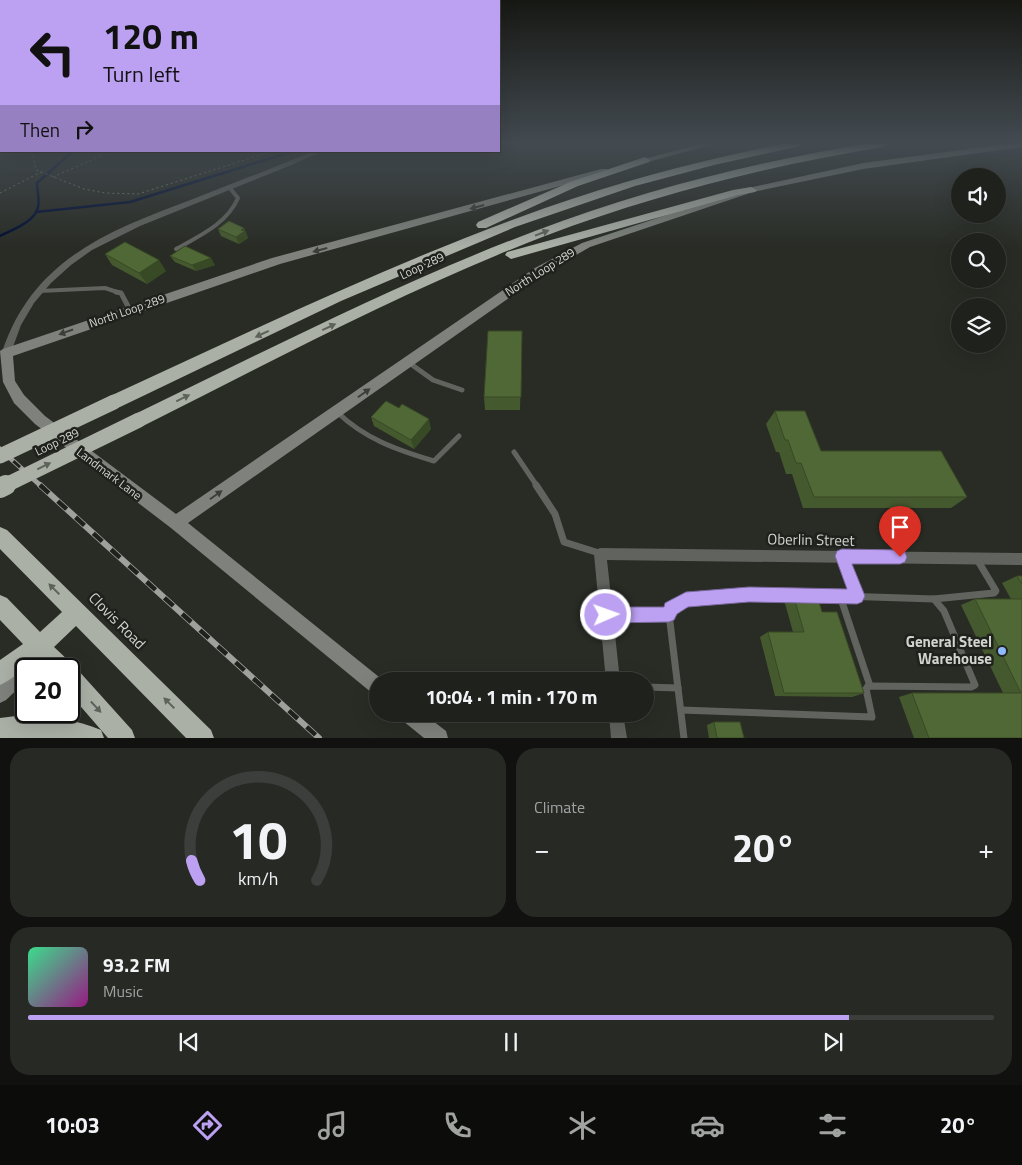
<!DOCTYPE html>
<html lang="en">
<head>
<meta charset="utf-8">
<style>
  body { margin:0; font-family:"Titillium Web",sans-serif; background:#272925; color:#f1f3f6; height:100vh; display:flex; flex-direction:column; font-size:19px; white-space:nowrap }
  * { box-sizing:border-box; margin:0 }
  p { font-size:16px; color:#a1a3a3 }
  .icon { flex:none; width:28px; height:28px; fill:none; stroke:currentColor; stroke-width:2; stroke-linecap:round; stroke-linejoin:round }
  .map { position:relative; height:738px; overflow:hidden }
  .sheet { display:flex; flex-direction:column; gap:10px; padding:10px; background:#11120f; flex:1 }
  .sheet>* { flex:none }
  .top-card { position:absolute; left:0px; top:0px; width:500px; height:152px; box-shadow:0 5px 20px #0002,0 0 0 1px #3c3e3b; background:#bca0f2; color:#111; overflow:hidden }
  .controls { position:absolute; left:951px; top:168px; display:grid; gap:10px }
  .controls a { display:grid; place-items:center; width:55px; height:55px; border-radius:50%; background:#1f211c; box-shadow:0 5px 20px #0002,0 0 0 1px #3c3e3b; font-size:25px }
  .speed { position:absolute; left:15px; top:658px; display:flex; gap:10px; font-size:25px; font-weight:700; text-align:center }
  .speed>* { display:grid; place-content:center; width:65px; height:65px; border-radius:50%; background:#1f211c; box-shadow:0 5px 20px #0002,0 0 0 1px #3c3e3b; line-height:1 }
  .speed .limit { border:2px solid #111; border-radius:8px; background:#fff; color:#111 }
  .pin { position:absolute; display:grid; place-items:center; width:42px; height:42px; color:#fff; margin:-51px -21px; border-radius:50% 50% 50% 0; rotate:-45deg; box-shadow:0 0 5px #0007 }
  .pin .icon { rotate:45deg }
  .me { position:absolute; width:55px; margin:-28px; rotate:88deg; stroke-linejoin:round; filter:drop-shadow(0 0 4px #0008) }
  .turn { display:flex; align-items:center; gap:18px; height:105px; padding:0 20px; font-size:22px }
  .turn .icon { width:65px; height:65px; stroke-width:2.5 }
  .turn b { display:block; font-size:35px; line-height:42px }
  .then { display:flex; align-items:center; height:48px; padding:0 20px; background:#0003; gap:10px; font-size:19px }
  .big { font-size:38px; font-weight:700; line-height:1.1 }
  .sheet .card { flex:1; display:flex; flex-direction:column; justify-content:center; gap:8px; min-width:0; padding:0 18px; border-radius:20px; background:#272925 }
  .sheet .dial { align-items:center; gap:0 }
  .dial svg { height:130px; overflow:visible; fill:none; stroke:#3c3e3b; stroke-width:7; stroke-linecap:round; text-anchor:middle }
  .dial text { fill:#f1f3f6; stroke:none }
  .song { display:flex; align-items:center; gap:15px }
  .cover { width:60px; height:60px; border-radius:8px; background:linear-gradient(135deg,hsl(150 70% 55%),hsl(310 70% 35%)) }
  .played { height:5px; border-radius:2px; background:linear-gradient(90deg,#bca0f2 85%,#3c3e3b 85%) }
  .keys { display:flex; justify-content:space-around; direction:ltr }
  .heat { display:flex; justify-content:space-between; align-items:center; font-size:28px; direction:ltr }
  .sheet .tiles { flex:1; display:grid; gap:10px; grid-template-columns:1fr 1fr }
  .card:last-child { grid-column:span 2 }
  .trip { position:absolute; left:369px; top:672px; width:285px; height:50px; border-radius:25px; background:#1f211c; box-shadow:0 5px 20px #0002,0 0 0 1px #3c3e3b; font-weight:700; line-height:50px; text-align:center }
  .tab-bar { display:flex; height:80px; justify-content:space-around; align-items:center; background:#0c0d0b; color:#a1a3a3 }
  .tab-bar .icon { width:35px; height:35px }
  .tab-bar .on { color:#bca0f2 }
  .tab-bar b { font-size:22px; color:#f1f3f6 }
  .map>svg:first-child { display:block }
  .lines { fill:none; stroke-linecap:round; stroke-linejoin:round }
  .stream { stroke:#000e35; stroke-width:2.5 }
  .path { stroke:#7f817c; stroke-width:1; stroke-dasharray:2 3; stroke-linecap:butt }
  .lane-far2 { stroke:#61635f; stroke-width:4 }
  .lane-far1 { stroke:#61635f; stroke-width:5 }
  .lane { stroke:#61635f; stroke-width:7 }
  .street { fill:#61635f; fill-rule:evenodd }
  .secondary { fill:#7f827c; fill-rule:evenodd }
  .highway { fill:#abb0a7; fill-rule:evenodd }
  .rail-far1-casing { stroke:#9fa19c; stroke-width:5 }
  .rail-casing { stroke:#9fa19c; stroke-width:6 }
  .rail-far1 { stroke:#1f221c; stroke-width:3; stroke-dasharray:9; stroke-linecap:butt }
  .rail { stroke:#1f221c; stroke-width:4.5; stroke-dasharray:12; stroke-linecap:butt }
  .highway-bridge-far1 { stroke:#abb0a7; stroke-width:15 }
  .highway-bridge { stroke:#abb0a7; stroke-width:20 }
  .wall { fill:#45592e }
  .shaded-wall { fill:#384925 }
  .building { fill:#506835; stroke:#384925 }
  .oneway { fill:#3c3f39 }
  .oneway2 { fill:#5e625b }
  .route { fill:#bca0f2; stroke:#7a689d }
  .poi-dot { fill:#8fb8fd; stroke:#1f221c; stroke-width:2 }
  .labels { text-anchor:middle; stroke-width:5; stroke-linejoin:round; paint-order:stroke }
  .street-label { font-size:12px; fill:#d2d4d0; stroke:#1f221c }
  .near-street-label { font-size:15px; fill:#d2d4d0; stroke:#1f221c }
  .near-poi-label { font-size:15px; font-weight:bold; fill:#d2d4d0; stroke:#1f221c; text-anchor:end }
</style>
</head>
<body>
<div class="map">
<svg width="1022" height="738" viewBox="0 0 1022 738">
  <rect width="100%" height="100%" fill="#292c25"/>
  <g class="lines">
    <!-- stream -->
    <g class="stream">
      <polyline points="36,212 130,202 294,151"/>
      <path d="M 0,236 C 12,230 35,222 38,207 C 40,200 37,191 37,183 L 73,151"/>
    </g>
    <!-- path -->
    <g class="path">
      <polyline points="35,151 33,157 36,170 84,189 105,193 138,194 273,151"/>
      <polyline points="53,177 112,151"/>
      <polyline points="0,193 41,172"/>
    </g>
    <!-- lane-far2 -->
    <g class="lane-far2">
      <path d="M 176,249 C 199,236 227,224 238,198 L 229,187"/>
      <polyline points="39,291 105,288 120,293"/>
    </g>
    <!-- lane-far1 -->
    <g class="lane-far1">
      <polyline points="116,292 121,293 130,310"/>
      <polyline points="408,362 433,380 462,390"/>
      <path d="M 337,412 C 365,439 397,450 434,461 L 459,436"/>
      <polyline points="514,452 537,486"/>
    </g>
    <!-- lane -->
    <g class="lane">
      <polyline points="536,485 555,514 564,542 599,553"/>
      <polyline points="842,557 857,596"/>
      <polyline points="840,596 870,686"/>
      <polyline points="934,599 994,593 996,591 978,561"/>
      <polyline points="607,615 669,614"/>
      <polyline points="645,687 678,688"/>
      <polyline points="681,710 872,717 866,689 868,686 971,687 975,685 944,611 934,599 810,595"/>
      <polyline points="684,738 669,614 671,609 685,599 749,594 797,595"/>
    </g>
    <!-- street -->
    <g class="street">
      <path d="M 313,151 L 323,151 L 289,166 L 140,226 L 92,250 L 71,265 L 51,283 L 34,303 L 21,325 L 10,355 L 4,355 L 2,352 C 33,259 108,231 193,199 C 233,183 274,168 313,151 Z"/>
      <polygon points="600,548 1022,553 1022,565 607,560 620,681 606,681 594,554 596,550"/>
      <polygon points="609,714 623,714 627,738 611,738"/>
    </g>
    <!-- secondary -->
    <g class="secondary">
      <polygon points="700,144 714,144 633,166 629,163"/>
      <polygon points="1005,144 1022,144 1022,147 863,169 753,192 590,247 543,274 188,523 384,681 378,681 378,696 372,693 171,528 35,424 14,403 3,382 0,351 3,349 272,258 601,169 607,169 607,173 280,264 13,356 15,381 24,395 45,416 176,514 535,268 582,243 748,188 863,163"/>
      <polygon points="34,646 40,649 43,655 35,669 26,669 26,681 6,700 0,703 0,682 16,667 28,649"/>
      <polygon points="401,714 424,714 446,731 448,738 424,738 403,721"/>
    </g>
    <!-- highway -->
    <g class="highway">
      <path d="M 782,144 L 801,144 L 800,146 L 714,165 L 635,186 L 515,227 L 341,301 L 120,407 L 114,408 L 108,407 L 106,402 L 108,397 C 252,331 395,261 545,208 C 622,181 701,160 782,144 Z"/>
      <path d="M 866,144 L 888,144 L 883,147 C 767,166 654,195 545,236 C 407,289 276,359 145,425 L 139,427 L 133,425 L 131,420 L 133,415 C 266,351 397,283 535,231 C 641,191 753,162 866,144 Z"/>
      <polygon points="645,157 650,160 649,162 578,186 486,228 478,228 476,225 478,222 570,182"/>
      <polygon points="751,187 757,190 755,192 738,195 511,259 505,255 507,252 733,190"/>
      <path d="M 0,527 L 7,530 L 211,730 L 214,738 L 186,738 L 76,626 L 54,647 L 69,661 L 71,667 L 77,669 L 132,730 L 135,738 L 108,738 L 69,693 L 69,669 L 46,669 L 37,659 C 25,667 12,680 0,685 L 0,660 L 23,644 L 0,620 L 0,595 L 7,598 L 40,632 L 62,612 L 0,549 Z"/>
      <path d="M 24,715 C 49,716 77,720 101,730 L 104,738 L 0,738 L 0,718 Z"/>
    </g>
    <defs>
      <polyline id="rail-far1" points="0,449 41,486"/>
      <polyline id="rail" points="40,485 319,738"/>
    </defs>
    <!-- rail-far1 casing -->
    <use href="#rail-far1" class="rail-far1-casing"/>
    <!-- rail casing -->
    <use href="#rail" class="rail-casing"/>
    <!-- rail-far1 -->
    <use href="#rail-far1" class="rail-far1"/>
    <!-- rail -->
    <use href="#rail" class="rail"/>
    <!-- highway-bridge-far1 -->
    <g class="highway-bridge-far1">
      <polyline points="0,456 114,402"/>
      <polyline points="4,486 139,420"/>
    </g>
    <!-- highway-bridge -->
    <polyline class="highway-bridge" points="0,488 6,485"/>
  </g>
  <!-- wall -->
  <g class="wall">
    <polygon points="244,228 248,238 239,244 221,236 218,229"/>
    <polygon points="105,254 166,271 147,284 112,265"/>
    <polygon points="170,256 215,265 196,271 175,262"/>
    <polygon points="522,331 520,410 485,410 484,397"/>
    <polygon points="775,411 821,451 967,497 951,508 803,508 792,474 786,474 779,452 776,452 766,424"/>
    <polygon points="371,417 431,429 414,449 374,426"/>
    <polygon points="1017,576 1022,576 1022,738 914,738 899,697 912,693 1003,693 961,605 975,599 1011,599 1002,583"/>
    <polygon points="793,594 822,612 864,693 852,697 775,696 760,637 768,632 793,632 784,600"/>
    <polygon points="714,722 744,738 709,738 707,725"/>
  </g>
  <!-- shaded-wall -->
  <g class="shaded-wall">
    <polygon points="244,228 248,238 239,244 236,237 241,230"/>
    <polygon points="211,258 215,265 196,271 192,265"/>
    <polygon points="159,260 166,271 147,284 139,273"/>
    <polygon points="429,419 431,429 414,449 411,440"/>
  </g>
  <!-- building -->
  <g class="building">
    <polygon points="229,221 244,228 241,230 245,231 236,237 218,229"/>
    <polygon points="125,242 159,260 139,273 105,254"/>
    <polygon points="185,246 211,258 192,265 170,256"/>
    <polygon points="488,331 522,331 521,397 484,397"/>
    <polygon points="386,401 399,408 402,404 429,419 411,440 371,417"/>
    <polygon points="775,411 805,411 821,451 941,451 967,497 814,497 801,463 796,463 788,440 785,440"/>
    <polygon points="1017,576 1022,576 1022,584"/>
    <polygon points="793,594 817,595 822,612 837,612 864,693 784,693 768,632 804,632"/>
    <polygon points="975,599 1022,599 1022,738 929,738 912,693 1021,693"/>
    <polygon points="714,722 740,722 744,738 717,738"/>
  </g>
  <!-- one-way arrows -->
  <defs><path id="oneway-solid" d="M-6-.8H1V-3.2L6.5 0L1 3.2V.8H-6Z" transform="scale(1.25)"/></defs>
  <g class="oneway">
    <use href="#oneway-solid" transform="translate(477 207) rotate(165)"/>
    <use href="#oneway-solid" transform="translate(320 250) rotate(165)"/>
    <use href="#oneway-solid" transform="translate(66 332) rotate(161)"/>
    <use href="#oneway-solid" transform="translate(364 393) rotate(-35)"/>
    <use href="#oneway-solid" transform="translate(216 495) rotate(-35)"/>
  </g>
  <g class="oneway2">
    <use href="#oneway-solid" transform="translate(542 233) rotate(-21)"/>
    <use href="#oneway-solid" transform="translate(329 327) rotate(-25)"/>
    <use href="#oneway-solid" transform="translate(262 334) rotate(155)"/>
    <use href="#oneway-solid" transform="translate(183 398) rotate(-26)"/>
    <use href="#oneway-solid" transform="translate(44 466) rotate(-26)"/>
    <use href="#oneway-solid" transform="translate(54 589) rotate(-135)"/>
    <use href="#oneway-solid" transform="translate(169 703) rotate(-135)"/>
    <use href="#oneway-solid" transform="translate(96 707) rotate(47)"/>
  </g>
  <!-- sky -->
  <linearGradient id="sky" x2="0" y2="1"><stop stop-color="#171814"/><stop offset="0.58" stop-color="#434b51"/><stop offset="1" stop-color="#434b51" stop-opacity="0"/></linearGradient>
  <rect width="1022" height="247" fill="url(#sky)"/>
  <!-- route -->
  <polygon class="route" points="842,549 900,550 905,552 907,557 905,562 900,564 852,564 865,596 862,602 857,604 749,602 688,607 677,614 674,620 669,622 606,623 601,621 598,615 601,610 606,607 664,607 665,603 686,592 749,587 847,589 835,556 837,551"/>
  <!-- markers -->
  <circle class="poi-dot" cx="1002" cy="651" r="5"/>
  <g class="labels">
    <!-- street labels -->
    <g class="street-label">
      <text transform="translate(422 266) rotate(-25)" y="4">Loop 289</text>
      <text transform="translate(540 272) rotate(-32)" y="4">North Loop 289</text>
      <text transform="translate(127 311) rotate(-19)" y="4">North Loop 289</text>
      <text transform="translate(57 442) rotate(-26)" y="4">Loop 289</text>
      <text transform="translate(109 474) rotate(37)" y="4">Landmark Lane</text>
    </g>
    <!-- near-street labels -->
    <g class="near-street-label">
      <text transform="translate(811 540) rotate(1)" y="5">Oberlin Street</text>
      <text transform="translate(117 621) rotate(45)" y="5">Clovis Road</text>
    </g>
    <!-- near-poi labels -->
    <g class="near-poi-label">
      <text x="992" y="647">General Steel<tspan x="992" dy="17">Warehouse</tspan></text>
    </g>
  </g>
</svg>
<div class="controls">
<a><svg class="icon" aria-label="sound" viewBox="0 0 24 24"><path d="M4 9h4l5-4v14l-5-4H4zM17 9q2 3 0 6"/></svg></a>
<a><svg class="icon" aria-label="search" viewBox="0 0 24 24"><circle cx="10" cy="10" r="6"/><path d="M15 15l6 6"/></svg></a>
<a><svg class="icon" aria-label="layers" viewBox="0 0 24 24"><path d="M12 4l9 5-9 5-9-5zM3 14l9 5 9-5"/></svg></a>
</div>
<div class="speed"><div class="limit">20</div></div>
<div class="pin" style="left:900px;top:557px;background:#d93025"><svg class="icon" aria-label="arrive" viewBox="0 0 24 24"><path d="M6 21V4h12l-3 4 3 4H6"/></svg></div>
<svg class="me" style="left:606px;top:615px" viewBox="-20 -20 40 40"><circle r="17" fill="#bca0f2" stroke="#fff" stroke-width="3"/><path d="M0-11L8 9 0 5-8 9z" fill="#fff"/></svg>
<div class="trip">10:04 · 1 min · 170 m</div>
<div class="top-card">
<div class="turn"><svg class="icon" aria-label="left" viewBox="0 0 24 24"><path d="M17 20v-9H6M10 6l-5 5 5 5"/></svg><div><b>120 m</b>Turn left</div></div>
<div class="then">Then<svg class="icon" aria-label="right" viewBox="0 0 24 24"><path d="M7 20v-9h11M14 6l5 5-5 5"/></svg></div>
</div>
</div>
<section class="sheet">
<div class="tiles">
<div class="card dial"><svg viewBox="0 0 100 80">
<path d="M14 69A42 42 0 1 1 86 69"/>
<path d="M14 69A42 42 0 0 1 9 57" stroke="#bca0f2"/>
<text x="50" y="56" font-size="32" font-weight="700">10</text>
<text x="50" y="72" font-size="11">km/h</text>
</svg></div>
<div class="card"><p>Climate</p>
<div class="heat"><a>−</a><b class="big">20°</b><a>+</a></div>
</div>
<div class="card">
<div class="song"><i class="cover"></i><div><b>93.2 FM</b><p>Music</p></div></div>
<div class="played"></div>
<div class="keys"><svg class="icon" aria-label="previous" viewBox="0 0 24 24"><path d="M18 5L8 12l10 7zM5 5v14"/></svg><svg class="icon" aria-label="pause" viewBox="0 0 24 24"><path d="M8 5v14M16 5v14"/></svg><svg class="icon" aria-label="next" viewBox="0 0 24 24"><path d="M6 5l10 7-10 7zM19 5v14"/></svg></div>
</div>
</div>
</section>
<nav class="tab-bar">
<b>10:03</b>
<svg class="icon on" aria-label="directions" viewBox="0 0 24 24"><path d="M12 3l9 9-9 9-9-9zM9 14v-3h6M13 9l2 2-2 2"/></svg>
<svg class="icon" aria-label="music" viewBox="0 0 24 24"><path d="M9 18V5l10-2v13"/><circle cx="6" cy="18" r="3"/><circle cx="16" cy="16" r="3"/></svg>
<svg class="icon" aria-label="phone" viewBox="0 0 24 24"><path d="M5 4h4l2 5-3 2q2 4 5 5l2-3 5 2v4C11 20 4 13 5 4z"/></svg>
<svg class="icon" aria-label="climate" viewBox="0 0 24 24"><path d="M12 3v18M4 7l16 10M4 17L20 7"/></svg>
<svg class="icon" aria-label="car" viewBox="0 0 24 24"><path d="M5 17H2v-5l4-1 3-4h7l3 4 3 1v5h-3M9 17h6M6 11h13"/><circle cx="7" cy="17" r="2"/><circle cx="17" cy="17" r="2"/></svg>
<svg class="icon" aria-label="filters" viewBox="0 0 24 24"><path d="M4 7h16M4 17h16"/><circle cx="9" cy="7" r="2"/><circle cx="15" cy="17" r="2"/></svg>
<b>20°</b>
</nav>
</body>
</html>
